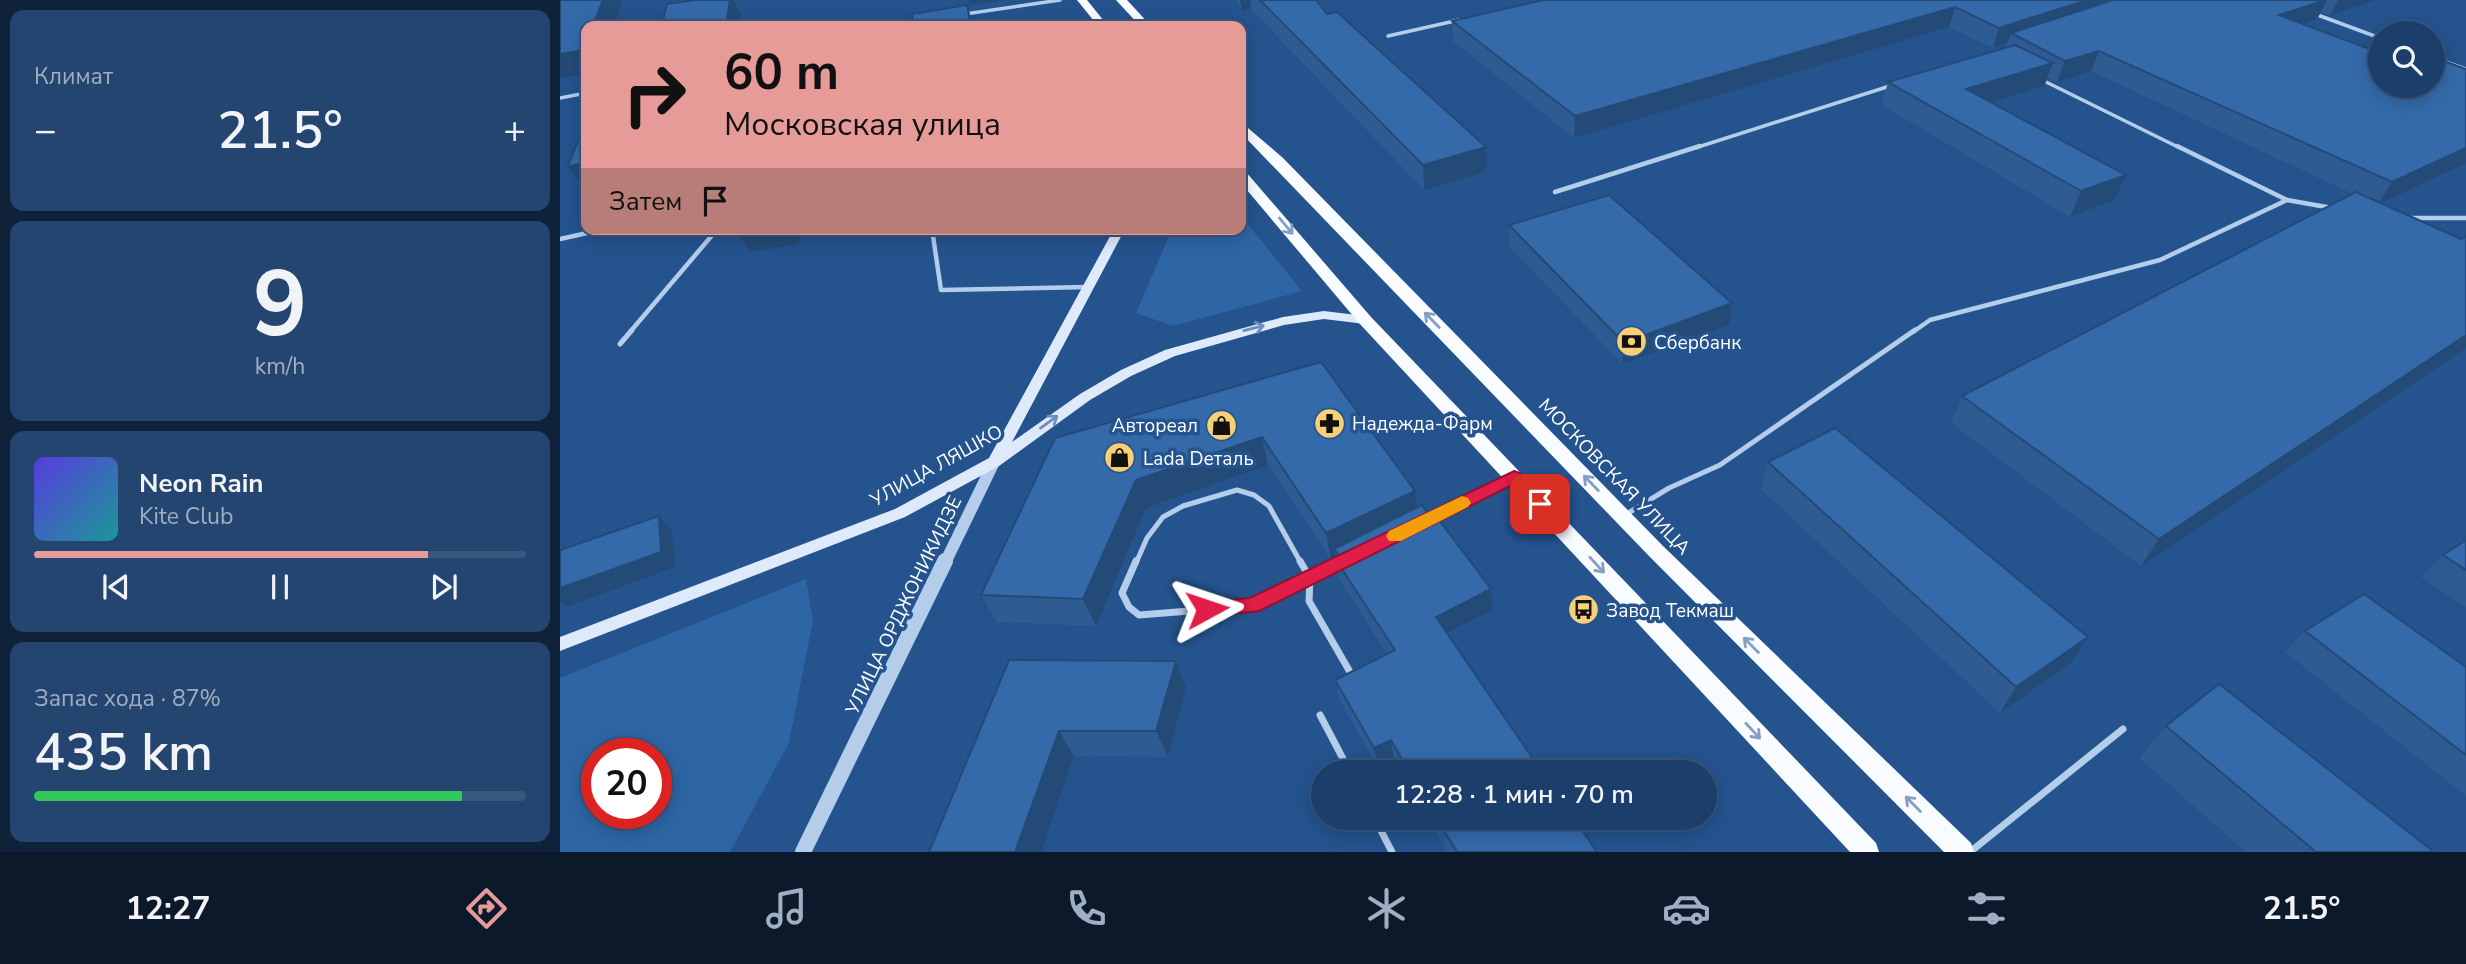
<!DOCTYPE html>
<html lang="ru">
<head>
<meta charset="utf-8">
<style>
  body { margin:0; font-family:"Nunito Sans",sans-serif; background:#244570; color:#f1f3f6; height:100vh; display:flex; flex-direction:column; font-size:26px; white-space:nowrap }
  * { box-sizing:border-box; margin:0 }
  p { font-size:23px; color:#a0aec1 }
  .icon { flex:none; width:38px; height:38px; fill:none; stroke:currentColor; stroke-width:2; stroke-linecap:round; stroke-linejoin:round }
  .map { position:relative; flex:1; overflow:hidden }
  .sheet { display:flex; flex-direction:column; gap:10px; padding:10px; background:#0f223a; width:560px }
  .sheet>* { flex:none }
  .hud { position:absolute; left:21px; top:21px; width:665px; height:214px; border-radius:14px; box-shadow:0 4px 18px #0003,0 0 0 2px #39577e; background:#e69b98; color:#111; overflow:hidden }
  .controls { position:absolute; left:1808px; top:21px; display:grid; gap:14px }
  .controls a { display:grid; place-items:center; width:77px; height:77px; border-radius:50%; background:#1b3e6a; box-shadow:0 4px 18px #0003,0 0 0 2px #39577e; font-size:35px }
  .speed { position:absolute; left:21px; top:738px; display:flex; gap:14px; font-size:35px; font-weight:700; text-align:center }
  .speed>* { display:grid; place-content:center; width:91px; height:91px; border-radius:50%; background:#1b3e6a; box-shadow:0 4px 18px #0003,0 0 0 2px #39577e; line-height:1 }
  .speed .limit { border:10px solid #d22; background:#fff; color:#111 }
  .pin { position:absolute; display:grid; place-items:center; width:60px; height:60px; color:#fff; margin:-30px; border-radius:14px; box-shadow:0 4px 10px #0006 }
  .me { position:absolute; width:77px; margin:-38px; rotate:85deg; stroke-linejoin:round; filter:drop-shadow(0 0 5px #0008) }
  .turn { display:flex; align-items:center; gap:24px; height:147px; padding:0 28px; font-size:32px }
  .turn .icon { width:91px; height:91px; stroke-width:2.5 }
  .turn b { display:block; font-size:49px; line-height:60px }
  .then { display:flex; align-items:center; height:66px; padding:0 28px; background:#0003; gap:14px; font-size:26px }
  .big { font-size:52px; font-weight:600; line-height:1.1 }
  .sheet .widget { flex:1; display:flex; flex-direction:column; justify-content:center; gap:10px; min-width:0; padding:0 24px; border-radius:14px; background:#244570 }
  .sheet .dial { align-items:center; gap:0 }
  .dial b { font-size:91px; line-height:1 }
  .song { display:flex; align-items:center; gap:21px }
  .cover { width:84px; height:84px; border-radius:10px; background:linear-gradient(135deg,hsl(250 70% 55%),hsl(180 70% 35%)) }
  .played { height:7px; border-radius:4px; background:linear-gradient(90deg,#e69b98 80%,#39577e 80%) }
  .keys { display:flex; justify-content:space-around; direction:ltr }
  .heat { display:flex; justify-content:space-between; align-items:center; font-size:38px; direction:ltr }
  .charge { height:10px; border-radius:5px; background:linear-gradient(90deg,#34c759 87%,#39577e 0) }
  .trip { position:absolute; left:751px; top:760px; width:406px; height:70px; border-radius:35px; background:#1b3e6a; box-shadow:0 4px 18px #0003,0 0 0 2px #39577e; font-weight:600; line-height:70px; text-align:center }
  .dock { display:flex; height:112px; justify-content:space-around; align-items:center; background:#0b192a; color:#a0aec1 }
  .dock .icon { width:49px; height:49px }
  .dock .on { color:#e69b98 }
  .dock b { font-size:32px; color:#f1f3f6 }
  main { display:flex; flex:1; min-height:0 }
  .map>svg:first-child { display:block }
  .green { fill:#2e65a5; fill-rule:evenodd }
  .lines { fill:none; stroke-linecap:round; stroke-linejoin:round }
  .service-far3 { stroke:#b3cdeb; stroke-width:3.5 }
  .service-far2 { stroke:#b3cdeb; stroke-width:4.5 }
  .service-far1 { stroke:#b3cdeb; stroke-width:5 }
  .service { stroke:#b3cdeb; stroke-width:7 }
  .tertiary-far1 { stroke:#b3cdeb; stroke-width:12 }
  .tertiary { stroke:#b3cdeb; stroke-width:16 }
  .secondary { fill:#deeaf9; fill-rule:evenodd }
  .primary { fill:#f8fbff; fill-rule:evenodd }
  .wall { fill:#2d5b92 }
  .shaded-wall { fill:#244a77 }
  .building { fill:#346aaa; stroke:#244a77; stroke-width:2 }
  .oneway { stroke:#839fc1 }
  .oneway2 { stroke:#6e8fb9 }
  .route { fill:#e11d48; stroke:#92132f; stroke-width:2 }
  .slow { fill:#f59e0b }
  .labels { text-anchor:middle; stroke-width:7; stroke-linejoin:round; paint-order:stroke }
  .poi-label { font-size:19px; fill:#fff; stroke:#24538e; text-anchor:start }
  .street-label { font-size:19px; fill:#fff; stroke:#24538e }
</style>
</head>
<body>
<main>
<section class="sheet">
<div class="widget"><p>Климат</p>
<div class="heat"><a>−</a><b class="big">21.5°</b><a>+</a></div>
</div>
<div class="widget dial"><b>9</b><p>km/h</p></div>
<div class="widget">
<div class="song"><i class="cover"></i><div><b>Neon Rain</b><p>Kite Club</p></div></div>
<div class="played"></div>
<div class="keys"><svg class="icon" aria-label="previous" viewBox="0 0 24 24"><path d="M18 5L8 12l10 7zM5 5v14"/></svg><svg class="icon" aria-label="pause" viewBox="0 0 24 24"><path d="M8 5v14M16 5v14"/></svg><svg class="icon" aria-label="next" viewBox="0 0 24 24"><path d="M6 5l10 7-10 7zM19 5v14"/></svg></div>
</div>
<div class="widget"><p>Запас хода · 87%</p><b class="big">435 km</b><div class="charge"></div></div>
</section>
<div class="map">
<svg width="1906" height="852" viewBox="0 0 1906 852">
  <rect width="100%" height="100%" fill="#24538e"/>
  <!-- green -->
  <g class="green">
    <polygon points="681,216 742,291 613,326 576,313 612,229 681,229"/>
    <path d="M 246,579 L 253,620 L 229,743 L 170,852 L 0,852 L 0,678 ZM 37,754 L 96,754 L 96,814 L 37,814 Z"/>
  </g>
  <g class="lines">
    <!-- service-far3 -->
    <g class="service-far3">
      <polyline points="405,14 500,0"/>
      <polyline points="1755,14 1820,38"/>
      <polyline points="330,26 358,22"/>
      <polyline points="828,36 899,20"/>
      <polyline points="1872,57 1906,69"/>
      <polyline points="1480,79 1620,148"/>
      <polyline points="0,98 26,93"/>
      <polyline points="1135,148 1333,85"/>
    </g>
    <!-- service-far2 -->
    <g class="service-far2">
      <polyline points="995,192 1140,146"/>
      <polyline points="1727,200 1772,208"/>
      <polyline points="1848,218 1906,218"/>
      <polyline points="372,229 381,290 527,287"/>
      <polyline points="0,239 45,229"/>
      <polyline points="70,332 154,233 154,229"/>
      <polyline points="1353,332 1370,320 1600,260 1727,200 1617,146"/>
    </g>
    <!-- service-far1 -->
    <g class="service-far1">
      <polyline points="60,344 72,330"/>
      <polyline points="1065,515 1109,488 1160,465 1355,330"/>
      <polyline points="872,518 951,478"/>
      <polyline points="576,563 587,538 603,517 623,506 677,490 694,495 709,506 741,563"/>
    </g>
    <!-- service -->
    <g class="service">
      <polyline points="576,561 562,593 569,607 579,615 693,606 750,578"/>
      <polyline points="740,561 750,578"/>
      <polyline points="750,578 749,601 790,672"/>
      <polyline points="750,578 782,562"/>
      <polyline points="760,715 790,772"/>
      <polyline points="814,817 832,852"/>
      <polyline points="1410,852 1563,729"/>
    </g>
    <!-- tertiary-far1 -->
    <polyline class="tertiary-far1" points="385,563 434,462"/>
    <!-- tertiary -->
    <polyline class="tertiary" points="243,852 385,561"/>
    <!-- secondary -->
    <polygon class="secondary" points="554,229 565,229 452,442 520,394 561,370 605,350 723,317 764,311 805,316 811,320 805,324 764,319 724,325 615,356 571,376 530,400 439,466 345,517 0,651 0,637 335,509 429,458"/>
    <!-- primary -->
    <g class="primary">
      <polygon points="517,0 527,0 548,26 538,26"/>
      <polygon points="556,0 567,0 591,26 580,26"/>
      <polygon points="681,122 723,158 1103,546 1411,843 1414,852 1384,852 1089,556 681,133"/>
      <polygon points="681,171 686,172 811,317 1316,843 1319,852 1290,852 799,323 681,183"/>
    </g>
  </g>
  <!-- wall -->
  <g class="wall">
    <polygon points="675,0 756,0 767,14 926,172 864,190 691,9 682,11"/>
    <polygon points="983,0 1816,0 1770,15 1761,12 1757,19 1743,24 1820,86 1906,69 1906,163 1820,203 1901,239 1581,566 1391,423 1402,396 1793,194 1531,71 1497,82 1488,78 1484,86 1431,103 1554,200 1510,217 1322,105 1328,82 1446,47 1447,43 1433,48 1389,27 1014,138 893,41 892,21"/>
    <polygon points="949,225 1169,325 1062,364 949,246"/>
    <polygon points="761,362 855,491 857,508 932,610 887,633 982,772 841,772 834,760 818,768 780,701 775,680 827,654 779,579 775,558 771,560 708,465 586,508 536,626 437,622 421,595"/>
    <polygon points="1208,462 1528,637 1511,663 1440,713 1201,489"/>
    <polygon points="1906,540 1906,607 1861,577 1883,555"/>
    <polygon points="1745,631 1906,667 1906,796 1725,652"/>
    <polygon points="449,660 626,687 608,757 514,756 481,852 369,852"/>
    <polygon points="1606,726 1874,852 1686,852 1579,758"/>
    <polygon points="867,817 1013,817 1037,852 887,852"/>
  </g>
  <!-- shaded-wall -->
  <g class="shaded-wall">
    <polygon points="43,0 63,0 54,26 33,26"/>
    <polygon points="170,0 173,0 181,14 179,26 166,26"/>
    <polygon points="409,0 442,0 410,5"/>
    <polygon points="680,0 690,0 691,9 682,11"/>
    <polygon points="1527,0 1579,0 1451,33 1447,43 1433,48 1439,28"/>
    <polygon points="1767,0 1757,19 1709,35 1719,15"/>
    <polygon points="1778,0 1816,0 1770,15"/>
    <polygon points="407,5 411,18 413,26 411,26"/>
    <polygon points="1395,7 1389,27 1014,138 1015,116"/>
    <polygon points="26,45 26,74 0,78 0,54"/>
    <polygon points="1539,51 1531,71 1497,82 1505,61"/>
    <polygon points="1493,63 1484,86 1398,113 1406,89"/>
    <polygon points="926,147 926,172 864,190 863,165"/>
    <polygon points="1906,148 1906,163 1817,205 1832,182"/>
    <polygon points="26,163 26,188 24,189 8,166"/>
    <polygon points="1566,175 1554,200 1510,217 1521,191"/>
    <polygon points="198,229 242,229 238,244 190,252 178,233"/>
    <polygon points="1172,303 1169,325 1062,364 1064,343"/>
    <polygon points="1906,335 1906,348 1581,566 1599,539"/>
    <polygon points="702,437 708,465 586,508 536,626 523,599 576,480"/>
    <polygon points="855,491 858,519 774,549 776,558 771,560 766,533"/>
    <polygon points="99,516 112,531 115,567 6,607 0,602 0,588"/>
    <polygon points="931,589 932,610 877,638 876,617"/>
    <polygon points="1528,637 1511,663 1440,713 1456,687"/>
    <polygon points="616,661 626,687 608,757 596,731"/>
    <polygon points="499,731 514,756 481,852 455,852"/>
    <polygon points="831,740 834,760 818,768 814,748"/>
  </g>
  <!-- building -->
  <g class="building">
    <polygon points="0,0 43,0 33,26 26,26 26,45 24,50 0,54"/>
    <polygon points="136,0 170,0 166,26 80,26 81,24 103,20 107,4"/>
    <polygon points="700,0 756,0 767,14 777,12 926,147 863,165"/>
    <polygon points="983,0 1527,0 1439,28 1395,7 1015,116 892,21"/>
    <polygon points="1553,0 1766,0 1719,15 1820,53 1820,86 1872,86 1873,57 1906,69 1906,148 1832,182 1539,51 1505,61 1451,33"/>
    <polygon points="407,5 411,26 354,26 352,14"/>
    <polygon points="1455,45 1493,63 1406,89 1566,175 1521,191 1328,82"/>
    <polygon points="26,121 26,163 8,166"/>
    <polygon points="1796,192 1901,239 1906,236 1906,335 1599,539 1402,396"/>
    <polygon points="1049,195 1172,303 1064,343 949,225"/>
    <polygon points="179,229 198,229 178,233"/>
    <polygon points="761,362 855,491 766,533 702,437 576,480 523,599 421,595 495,438"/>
    <polygon points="1275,428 1528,637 1456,687 1208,462"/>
    <polygon points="862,505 868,514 873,512 931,589 876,617 982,772 849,772 831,740 814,748 775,680 835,650 774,557 779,555 774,549"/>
    <polygon points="99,516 101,552 0,588 0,550"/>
    <polygon points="1906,540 1906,570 1883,555"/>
    <polygon points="1804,594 1906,667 1906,755 1745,631"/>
    <polygon points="449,660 616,661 596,731 499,731 455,852 369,852"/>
    <polygon points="1659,684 1874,852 1756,852 1606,726"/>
    <polygon points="876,817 1013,817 1037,852 897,852"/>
  </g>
  <!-- one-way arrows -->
  <defs><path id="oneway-shaft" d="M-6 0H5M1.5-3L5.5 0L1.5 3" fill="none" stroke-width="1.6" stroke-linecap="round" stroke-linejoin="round" transform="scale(1.75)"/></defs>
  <g class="oneway">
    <use href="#oneway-shaft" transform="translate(726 226) rotate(50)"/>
    <use href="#oneway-shaft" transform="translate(872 320) rotate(-134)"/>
    <use href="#oneway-shaft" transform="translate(1031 483) rotate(-134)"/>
    <use href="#oneway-shaft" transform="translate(1037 565) rotate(47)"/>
    <use href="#oneway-shaft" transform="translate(1191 645) rotate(-135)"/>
    <use href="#oneway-shaft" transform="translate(1193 731) rotate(47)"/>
    <use href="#oneway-shaft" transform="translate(1353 804) rotate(-135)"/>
  </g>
  <g class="oneway2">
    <use href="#oneway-shaft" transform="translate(694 328) rotate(-14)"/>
    <use href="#oneway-shaft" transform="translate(489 422) rotate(-36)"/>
  </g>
  <!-- route -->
  <polygon class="route" points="954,471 960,473 986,499 988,504 986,509 974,509 952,485 699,611 647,617 641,615 638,609 641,604 647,602 690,598"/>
  <!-- slow -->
  <polygon class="slow" points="902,496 908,498 911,503 908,507 841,541 829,541 826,536 829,531"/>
  <!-- icons -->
  <defs>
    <symbol id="bank-disc" viewBox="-11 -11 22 22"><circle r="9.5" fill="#f6cf77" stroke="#24538e"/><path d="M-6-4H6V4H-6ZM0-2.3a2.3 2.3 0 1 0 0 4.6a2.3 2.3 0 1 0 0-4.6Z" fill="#111"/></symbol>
    <symbol id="pharmacy-disc" viewBox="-11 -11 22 22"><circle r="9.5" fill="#f6cf77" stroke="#24538e"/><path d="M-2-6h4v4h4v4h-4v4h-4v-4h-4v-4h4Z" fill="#111"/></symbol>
    <symbol id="shop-disc" viewBox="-11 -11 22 22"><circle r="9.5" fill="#f6cf77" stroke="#24538e"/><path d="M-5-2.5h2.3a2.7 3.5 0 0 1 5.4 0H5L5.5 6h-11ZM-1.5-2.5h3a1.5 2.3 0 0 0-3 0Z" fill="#111"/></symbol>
    <symbol id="bus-disc" viewBox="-11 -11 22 22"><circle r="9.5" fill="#f6cf77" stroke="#24538e"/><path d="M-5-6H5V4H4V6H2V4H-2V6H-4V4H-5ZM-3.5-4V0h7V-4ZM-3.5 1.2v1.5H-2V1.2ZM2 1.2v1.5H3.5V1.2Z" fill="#111"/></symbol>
  </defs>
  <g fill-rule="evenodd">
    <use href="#bank-disc" x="1054" y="324" width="35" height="35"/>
    <use href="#pharmacy-disc" x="752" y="406" width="35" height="35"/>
    <use href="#shop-disc" x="644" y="408" width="35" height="35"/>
    <use href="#shop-disc" x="542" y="440" width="35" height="35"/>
    <use href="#bus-disc" x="1006" y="592" width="35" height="35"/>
  </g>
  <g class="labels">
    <!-- poi labels -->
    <g class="poi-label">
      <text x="1094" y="349">Сбербанк</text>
      <text x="792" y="430">Надежда-Фарм</text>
      <text x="638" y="432" text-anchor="end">Автореал</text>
      <text x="583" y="465">Lada Dеталь</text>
      <text x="1046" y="617">Завод Текмаш</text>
    </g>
    <!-- street labels -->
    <g class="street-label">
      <text transform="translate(376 465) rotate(-29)" y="7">УЛИЦА ЛЯШКО</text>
      <text transform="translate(1055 476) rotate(46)" y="7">МОСКОВСКАЯ УЛИЦА</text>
      <text transform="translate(343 605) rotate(-64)" y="7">УЛИЦА ОРДЖОНИКИДЗЕ</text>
    </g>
  </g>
</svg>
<div class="controls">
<a><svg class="icon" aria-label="search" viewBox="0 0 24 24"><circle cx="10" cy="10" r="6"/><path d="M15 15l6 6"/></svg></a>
</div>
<div class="speed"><div class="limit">20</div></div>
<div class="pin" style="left:980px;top:504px;background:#d93025"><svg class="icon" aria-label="arrive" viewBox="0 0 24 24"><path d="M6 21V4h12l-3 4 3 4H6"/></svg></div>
<svg class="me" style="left:647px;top:609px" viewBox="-20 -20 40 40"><path d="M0-17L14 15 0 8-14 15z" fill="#e11d48" stroke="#fff" stroke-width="4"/></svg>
<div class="trip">12:28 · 1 мин · 70 m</div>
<div class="hud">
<div class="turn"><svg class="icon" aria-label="right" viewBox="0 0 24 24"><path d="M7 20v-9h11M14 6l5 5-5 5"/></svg><div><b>60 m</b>Московская улица</div></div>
<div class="then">Затем<svg class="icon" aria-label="arrive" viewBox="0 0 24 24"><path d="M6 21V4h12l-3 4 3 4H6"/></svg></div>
</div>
</div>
</main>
<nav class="dock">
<b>12:27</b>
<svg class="icon on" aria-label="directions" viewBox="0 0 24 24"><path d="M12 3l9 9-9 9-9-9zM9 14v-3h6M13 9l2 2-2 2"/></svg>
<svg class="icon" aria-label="music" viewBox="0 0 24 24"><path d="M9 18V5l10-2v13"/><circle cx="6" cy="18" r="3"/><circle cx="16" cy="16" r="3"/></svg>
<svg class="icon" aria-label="phone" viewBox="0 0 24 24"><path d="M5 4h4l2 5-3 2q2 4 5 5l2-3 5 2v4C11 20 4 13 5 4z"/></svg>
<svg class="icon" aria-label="climate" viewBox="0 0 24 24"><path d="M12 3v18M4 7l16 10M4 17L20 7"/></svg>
<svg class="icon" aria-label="car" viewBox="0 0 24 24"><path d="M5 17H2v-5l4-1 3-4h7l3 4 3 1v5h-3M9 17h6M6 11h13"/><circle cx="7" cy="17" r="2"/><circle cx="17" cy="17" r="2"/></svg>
<svg class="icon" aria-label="filters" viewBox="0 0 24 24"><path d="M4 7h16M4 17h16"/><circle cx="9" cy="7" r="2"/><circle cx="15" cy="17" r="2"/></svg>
<b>21.5°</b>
</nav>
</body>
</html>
